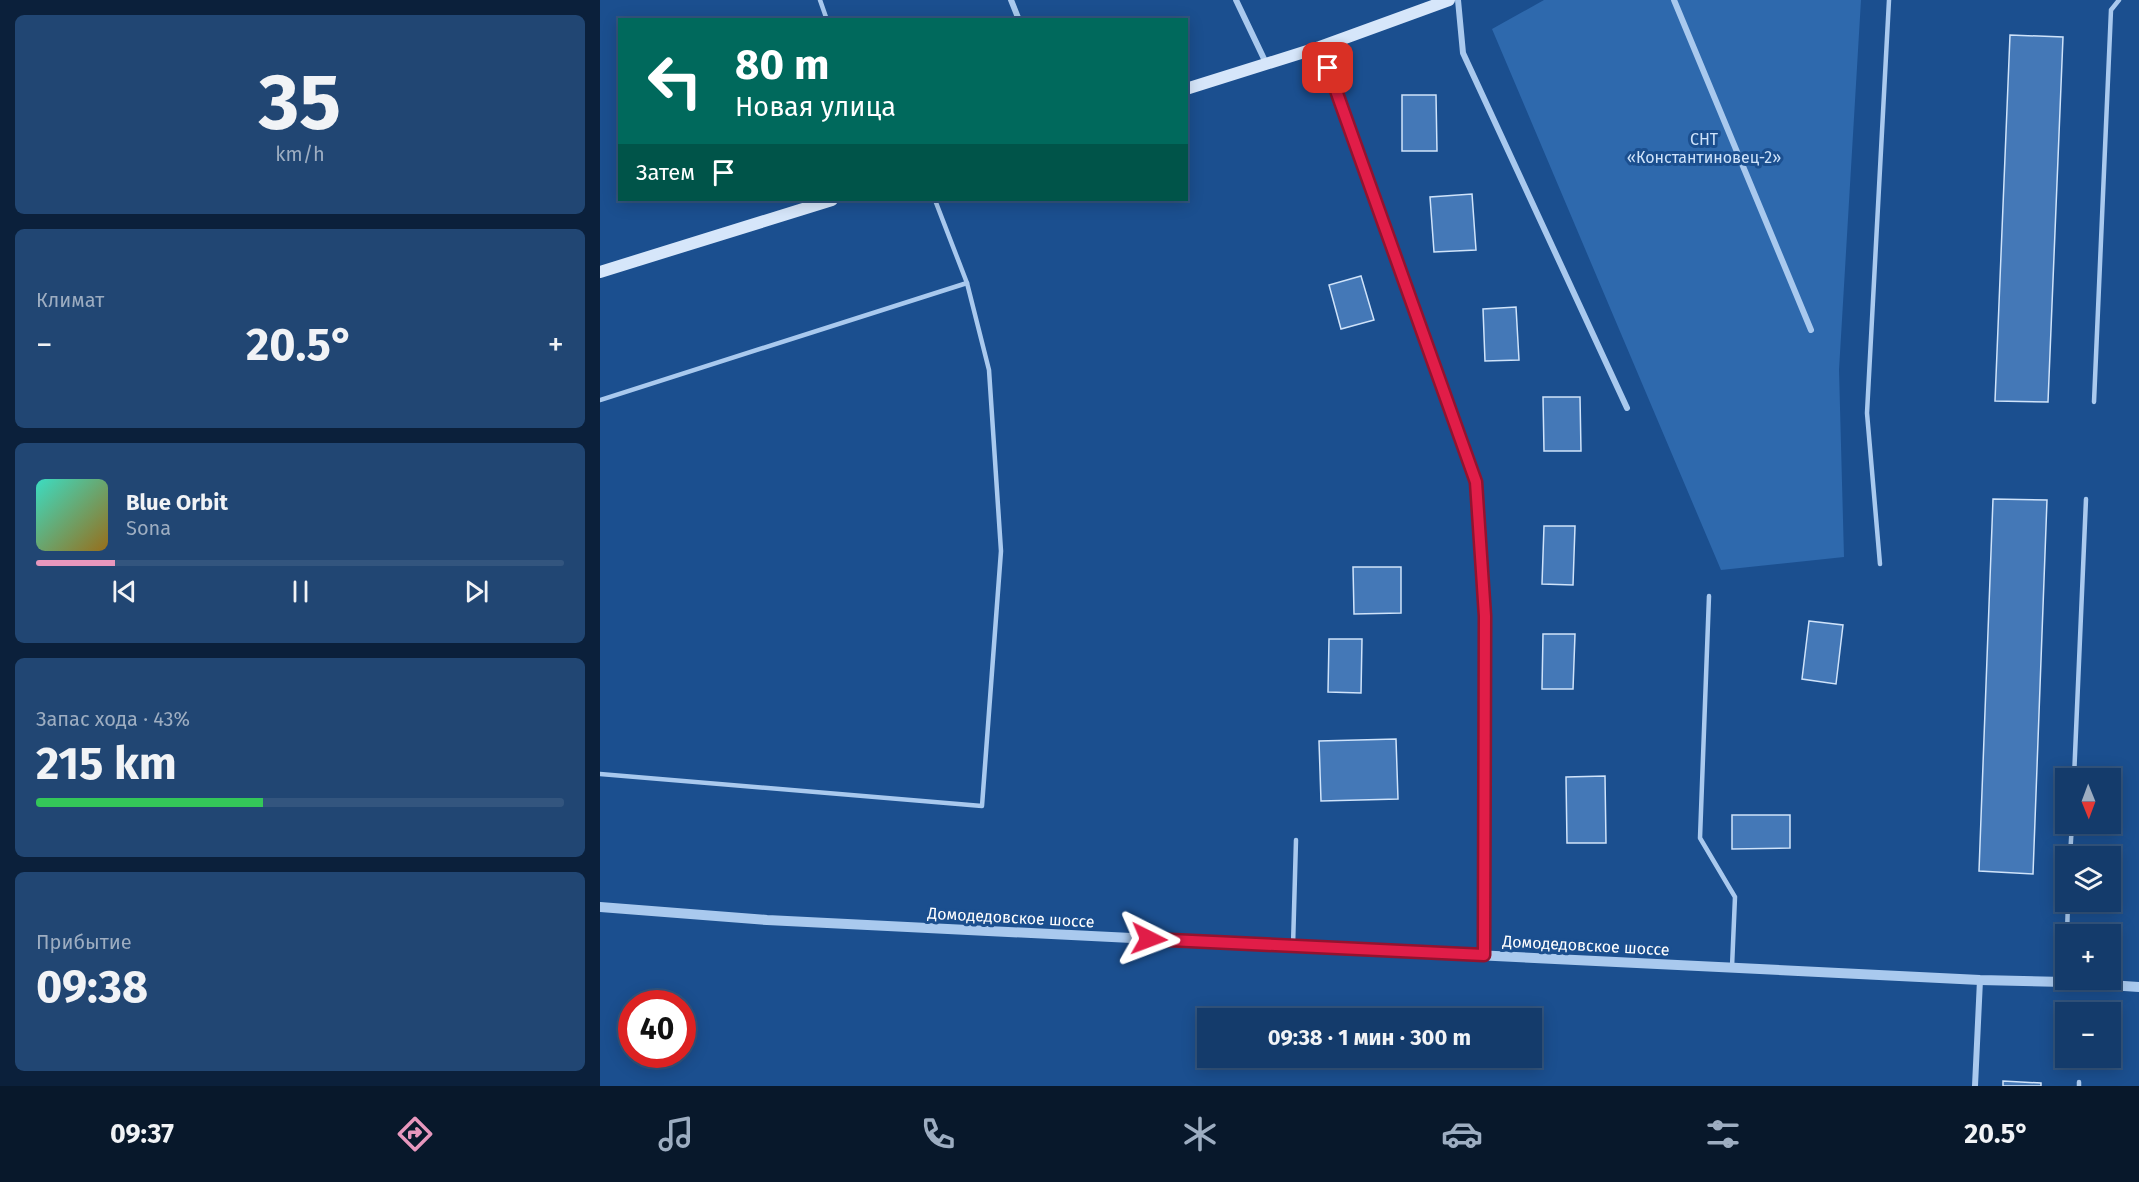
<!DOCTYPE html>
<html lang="ru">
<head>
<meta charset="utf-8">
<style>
  body { margin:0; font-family:"Fira Sans",sans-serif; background:#214673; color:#f1f3f6; height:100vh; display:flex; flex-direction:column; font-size:22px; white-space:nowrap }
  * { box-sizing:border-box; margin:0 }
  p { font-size:20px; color:#9dadc1 }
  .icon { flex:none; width:33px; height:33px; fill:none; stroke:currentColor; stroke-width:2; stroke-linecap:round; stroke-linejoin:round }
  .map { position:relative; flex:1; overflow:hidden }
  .sheet { display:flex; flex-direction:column; gap:15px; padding:15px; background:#0b203b; width:600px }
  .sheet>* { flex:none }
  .hud { position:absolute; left:18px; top:18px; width:570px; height:183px; border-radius:0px; box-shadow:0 3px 15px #0003,0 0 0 2px #33557e; background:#00695c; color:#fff; overflow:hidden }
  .needle { width:39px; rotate:179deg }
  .fabs { position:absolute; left:1455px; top:768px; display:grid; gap:12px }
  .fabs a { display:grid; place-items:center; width:66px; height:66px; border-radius:0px; background:#143b6b; box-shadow:0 3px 15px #0003,0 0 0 2px #33557e; font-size:30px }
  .speed { position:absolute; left:18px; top:990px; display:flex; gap:12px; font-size:30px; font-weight:700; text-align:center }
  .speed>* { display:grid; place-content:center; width:78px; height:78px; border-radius:50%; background:#143b6b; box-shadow:0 3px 15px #0003,0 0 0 2px #33557e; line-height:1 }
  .speed .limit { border:9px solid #d22; background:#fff; color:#111 }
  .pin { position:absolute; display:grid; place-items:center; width:51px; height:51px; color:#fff; margin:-26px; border-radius:12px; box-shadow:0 3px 9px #0006 }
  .me { position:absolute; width:66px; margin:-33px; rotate:93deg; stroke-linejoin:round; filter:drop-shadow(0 0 4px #0008) }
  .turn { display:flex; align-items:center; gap:21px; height:126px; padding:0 18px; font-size:27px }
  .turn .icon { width:78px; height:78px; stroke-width:2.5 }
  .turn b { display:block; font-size:42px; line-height:51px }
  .then { display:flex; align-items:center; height:57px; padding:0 18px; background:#0003; gap:12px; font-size:22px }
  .big { font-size:45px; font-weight:700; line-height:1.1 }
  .sheet .tile { flex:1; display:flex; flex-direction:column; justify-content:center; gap:9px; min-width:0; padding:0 21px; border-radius:9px; background:#214673 }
  .sheet .dial { align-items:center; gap:0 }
  .dial b { font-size:78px; line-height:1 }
  .song { display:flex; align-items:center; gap:18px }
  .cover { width:72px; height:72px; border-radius:9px; background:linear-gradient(135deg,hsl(170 70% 55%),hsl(40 70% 35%)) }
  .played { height:6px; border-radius:3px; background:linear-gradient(90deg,#e797bd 15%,#33557e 15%) }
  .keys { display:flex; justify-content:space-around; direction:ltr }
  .heat { display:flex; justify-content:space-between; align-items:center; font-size:33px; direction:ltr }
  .charge { height:9px; border-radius:4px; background:linear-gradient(90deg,#34c759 43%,#33557e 0) }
  .trip { position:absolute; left:597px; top:1008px; width:345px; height:60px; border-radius:0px; background:#143b6b; box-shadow:0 3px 15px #0003,0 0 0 2px #33557e; font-weight:700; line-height:60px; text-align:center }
  .tabs { display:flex; height:96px; justify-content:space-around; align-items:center; background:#08182b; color:#9dadc1 }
  .tabs .icon { width:42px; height:42px }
  .tabs .current { color:#e797bd }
  .tabs b { font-size:27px; color:#f1f3f6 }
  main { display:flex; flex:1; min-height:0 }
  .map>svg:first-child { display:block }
  .green { fill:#2e69ad }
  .building { fill:#4478b7; stroke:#cfe3fa; stroke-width:1.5 }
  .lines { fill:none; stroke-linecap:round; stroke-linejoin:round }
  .service { stroke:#a9c9ee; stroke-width:4.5 }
  .minor { stroke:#a9c9ee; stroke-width:6 }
  .tertiary { stroke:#a9c9ee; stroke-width:10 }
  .secondary { stroke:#d6e6fa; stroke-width:12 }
  .route-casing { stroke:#92132f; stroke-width:15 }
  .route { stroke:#e11d48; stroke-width:10 }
  .labels { text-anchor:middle; stroke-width:6; stroke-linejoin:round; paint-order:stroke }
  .park-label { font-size:16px; fill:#cfe3fa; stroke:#1b4f8f }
  .street-label { font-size:16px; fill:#fff; stroke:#1b4f8f }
</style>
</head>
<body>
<main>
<section class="sheet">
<div class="tile dial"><b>35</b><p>km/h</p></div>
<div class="tile"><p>Климат</p>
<div class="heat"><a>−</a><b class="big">20.5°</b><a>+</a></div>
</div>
<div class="tile">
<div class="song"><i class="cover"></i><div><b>Blue Orbit</b><p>Sona</p></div></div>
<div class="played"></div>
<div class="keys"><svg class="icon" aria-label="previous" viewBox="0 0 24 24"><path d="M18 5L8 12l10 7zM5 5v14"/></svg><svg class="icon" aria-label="pause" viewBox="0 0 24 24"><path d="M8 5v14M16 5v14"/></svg><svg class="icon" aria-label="next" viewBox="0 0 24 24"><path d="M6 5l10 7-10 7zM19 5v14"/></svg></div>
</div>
<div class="tile"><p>Запас хода · 43%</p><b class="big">215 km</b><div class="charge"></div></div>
<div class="tile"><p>Прибытие</p><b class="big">09:38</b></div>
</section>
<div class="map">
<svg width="1539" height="1086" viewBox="0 0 1539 1086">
  <rect width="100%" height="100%" fill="#1b4f8f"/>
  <!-- green -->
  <polygon class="green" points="944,0 1261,0 1239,370 1244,557 1121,570 892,29"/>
  <!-- building -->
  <g class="building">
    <polygon points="1410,35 1463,37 1448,402 1395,401"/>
    <polygon points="802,95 836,95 837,151 802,151"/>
    <polygon points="872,194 876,250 834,252 830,197"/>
    <polygon points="761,276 774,320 741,329 729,285"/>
    <polygon points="916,307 919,360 885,361 883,309"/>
    <polygon points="943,397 980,397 981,451 944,451"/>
    <polygon points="1393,499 1447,500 1433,874 1379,871"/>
    <polygon points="944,526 975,526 973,585 942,584"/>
    <polygon points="753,567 801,567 801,613 754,614"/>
    <polygon points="1209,621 1243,625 1236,684 1202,679"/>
    <polygon points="943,634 975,634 973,689 942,689"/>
    <polygon points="729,639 762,639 761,693 728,692"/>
    <polygon points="796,739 798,799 721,801 719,741"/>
    <polygon points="1005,776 1006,843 967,843 966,777"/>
    <polygon points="1132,815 1190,815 1190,848 1132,849"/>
    <polygon points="1403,1081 1441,1083 1441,1086 1403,1086"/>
  </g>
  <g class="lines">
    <!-- service -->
    <g class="service">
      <polyline points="220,0 227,20"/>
      <polyline points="0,400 367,283"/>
      <polyline points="1494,402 1511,10 1519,0"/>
      <polyline points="1280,564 1267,413 1289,0"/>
      <polyline points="1109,596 1100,838 1135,897 1132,967"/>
      <polyline points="0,774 382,806 401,551 389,370 367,283 335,200"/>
      <polyline points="1474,778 1486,499"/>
      <polyline points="1470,856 1472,824"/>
      <polyline points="1467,934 1468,902"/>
      <polyline points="693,946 696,840"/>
      <polyline points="1465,982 1466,966"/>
      <polyline points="1479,1086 1479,1082"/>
    </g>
    <!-- minor -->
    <g class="minor">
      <polyline points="411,0 419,20"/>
      <polyline points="636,0 666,63"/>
      <polyline points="858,0 863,53 1027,408"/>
      <polyline points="1074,0 1211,330"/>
      <polyline points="720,47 876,482 885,616 884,955"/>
      <polyline points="1375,1086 1380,980"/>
    </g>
    <!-- tertiary -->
    <polyline class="tertiary" points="0,907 167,920 1380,980 1465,982 1539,987"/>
    <!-- secondary -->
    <g class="secondary">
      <polyline points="586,89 720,47 849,0"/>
      <polyline points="0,272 232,200"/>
    </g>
  </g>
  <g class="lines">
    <defs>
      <polyline id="route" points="549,939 884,955 885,616 876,482 728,68"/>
    </defs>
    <!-- route casing -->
    <use href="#route" class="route-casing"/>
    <!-- route -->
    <use href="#route" class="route"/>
  </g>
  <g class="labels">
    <!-- park labels -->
    <g class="park-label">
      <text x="1104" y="145">СНТ<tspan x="1104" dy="18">«Константиновец-2»</tspan></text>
    </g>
    <!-- street labels -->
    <g class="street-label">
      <text transform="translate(411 917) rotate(3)" y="6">Домодедовское шоссе</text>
      <text transform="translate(986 945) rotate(3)" y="6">Домодедовское шоссе</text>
    </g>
  </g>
</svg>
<div class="fabs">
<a><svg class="needle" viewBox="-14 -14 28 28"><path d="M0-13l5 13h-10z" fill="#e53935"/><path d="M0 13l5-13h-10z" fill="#9dadc1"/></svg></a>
<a><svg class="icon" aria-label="layers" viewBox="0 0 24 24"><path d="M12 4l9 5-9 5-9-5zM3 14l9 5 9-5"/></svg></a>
<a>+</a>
<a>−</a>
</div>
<div class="speed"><div class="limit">40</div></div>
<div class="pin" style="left:728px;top:68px;background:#d93025"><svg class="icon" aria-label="arrive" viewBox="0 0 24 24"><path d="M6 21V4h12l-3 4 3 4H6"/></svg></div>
<svg class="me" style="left:549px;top:939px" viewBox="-20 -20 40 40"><path d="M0-17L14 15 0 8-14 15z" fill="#e11d48" stroke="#fff" stroke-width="4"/></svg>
<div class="trip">09:38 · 1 мин · 300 m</div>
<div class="hud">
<div class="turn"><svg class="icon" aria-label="left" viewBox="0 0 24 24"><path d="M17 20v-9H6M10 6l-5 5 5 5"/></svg><div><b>80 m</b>Новая улица</div></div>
<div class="then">Затем<svg class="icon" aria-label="arrive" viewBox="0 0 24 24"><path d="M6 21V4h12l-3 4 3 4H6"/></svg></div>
</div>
</div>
</main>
<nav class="tabs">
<b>09:37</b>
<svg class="icon current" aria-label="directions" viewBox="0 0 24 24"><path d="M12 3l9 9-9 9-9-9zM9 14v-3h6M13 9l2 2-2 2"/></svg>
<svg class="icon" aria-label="music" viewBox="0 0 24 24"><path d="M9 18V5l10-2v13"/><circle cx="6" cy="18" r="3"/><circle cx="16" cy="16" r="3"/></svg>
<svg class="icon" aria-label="phone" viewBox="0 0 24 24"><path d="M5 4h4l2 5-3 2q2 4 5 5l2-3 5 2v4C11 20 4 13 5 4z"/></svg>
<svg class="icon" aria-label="climate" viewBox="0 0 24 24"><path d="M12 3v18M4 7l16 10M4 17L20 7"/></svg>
<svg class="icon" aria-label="car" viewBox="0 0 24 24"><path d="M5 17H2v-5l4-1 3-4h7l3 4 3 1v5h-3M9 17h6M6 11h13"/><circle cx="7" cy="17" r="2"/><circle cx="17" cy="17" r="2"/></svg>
<svg class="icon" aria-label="filters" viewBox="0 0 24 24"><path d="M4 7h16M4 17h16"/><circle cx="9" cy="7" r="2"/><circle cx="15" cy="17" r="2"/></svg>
<b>20.5°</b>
</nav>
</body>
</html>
